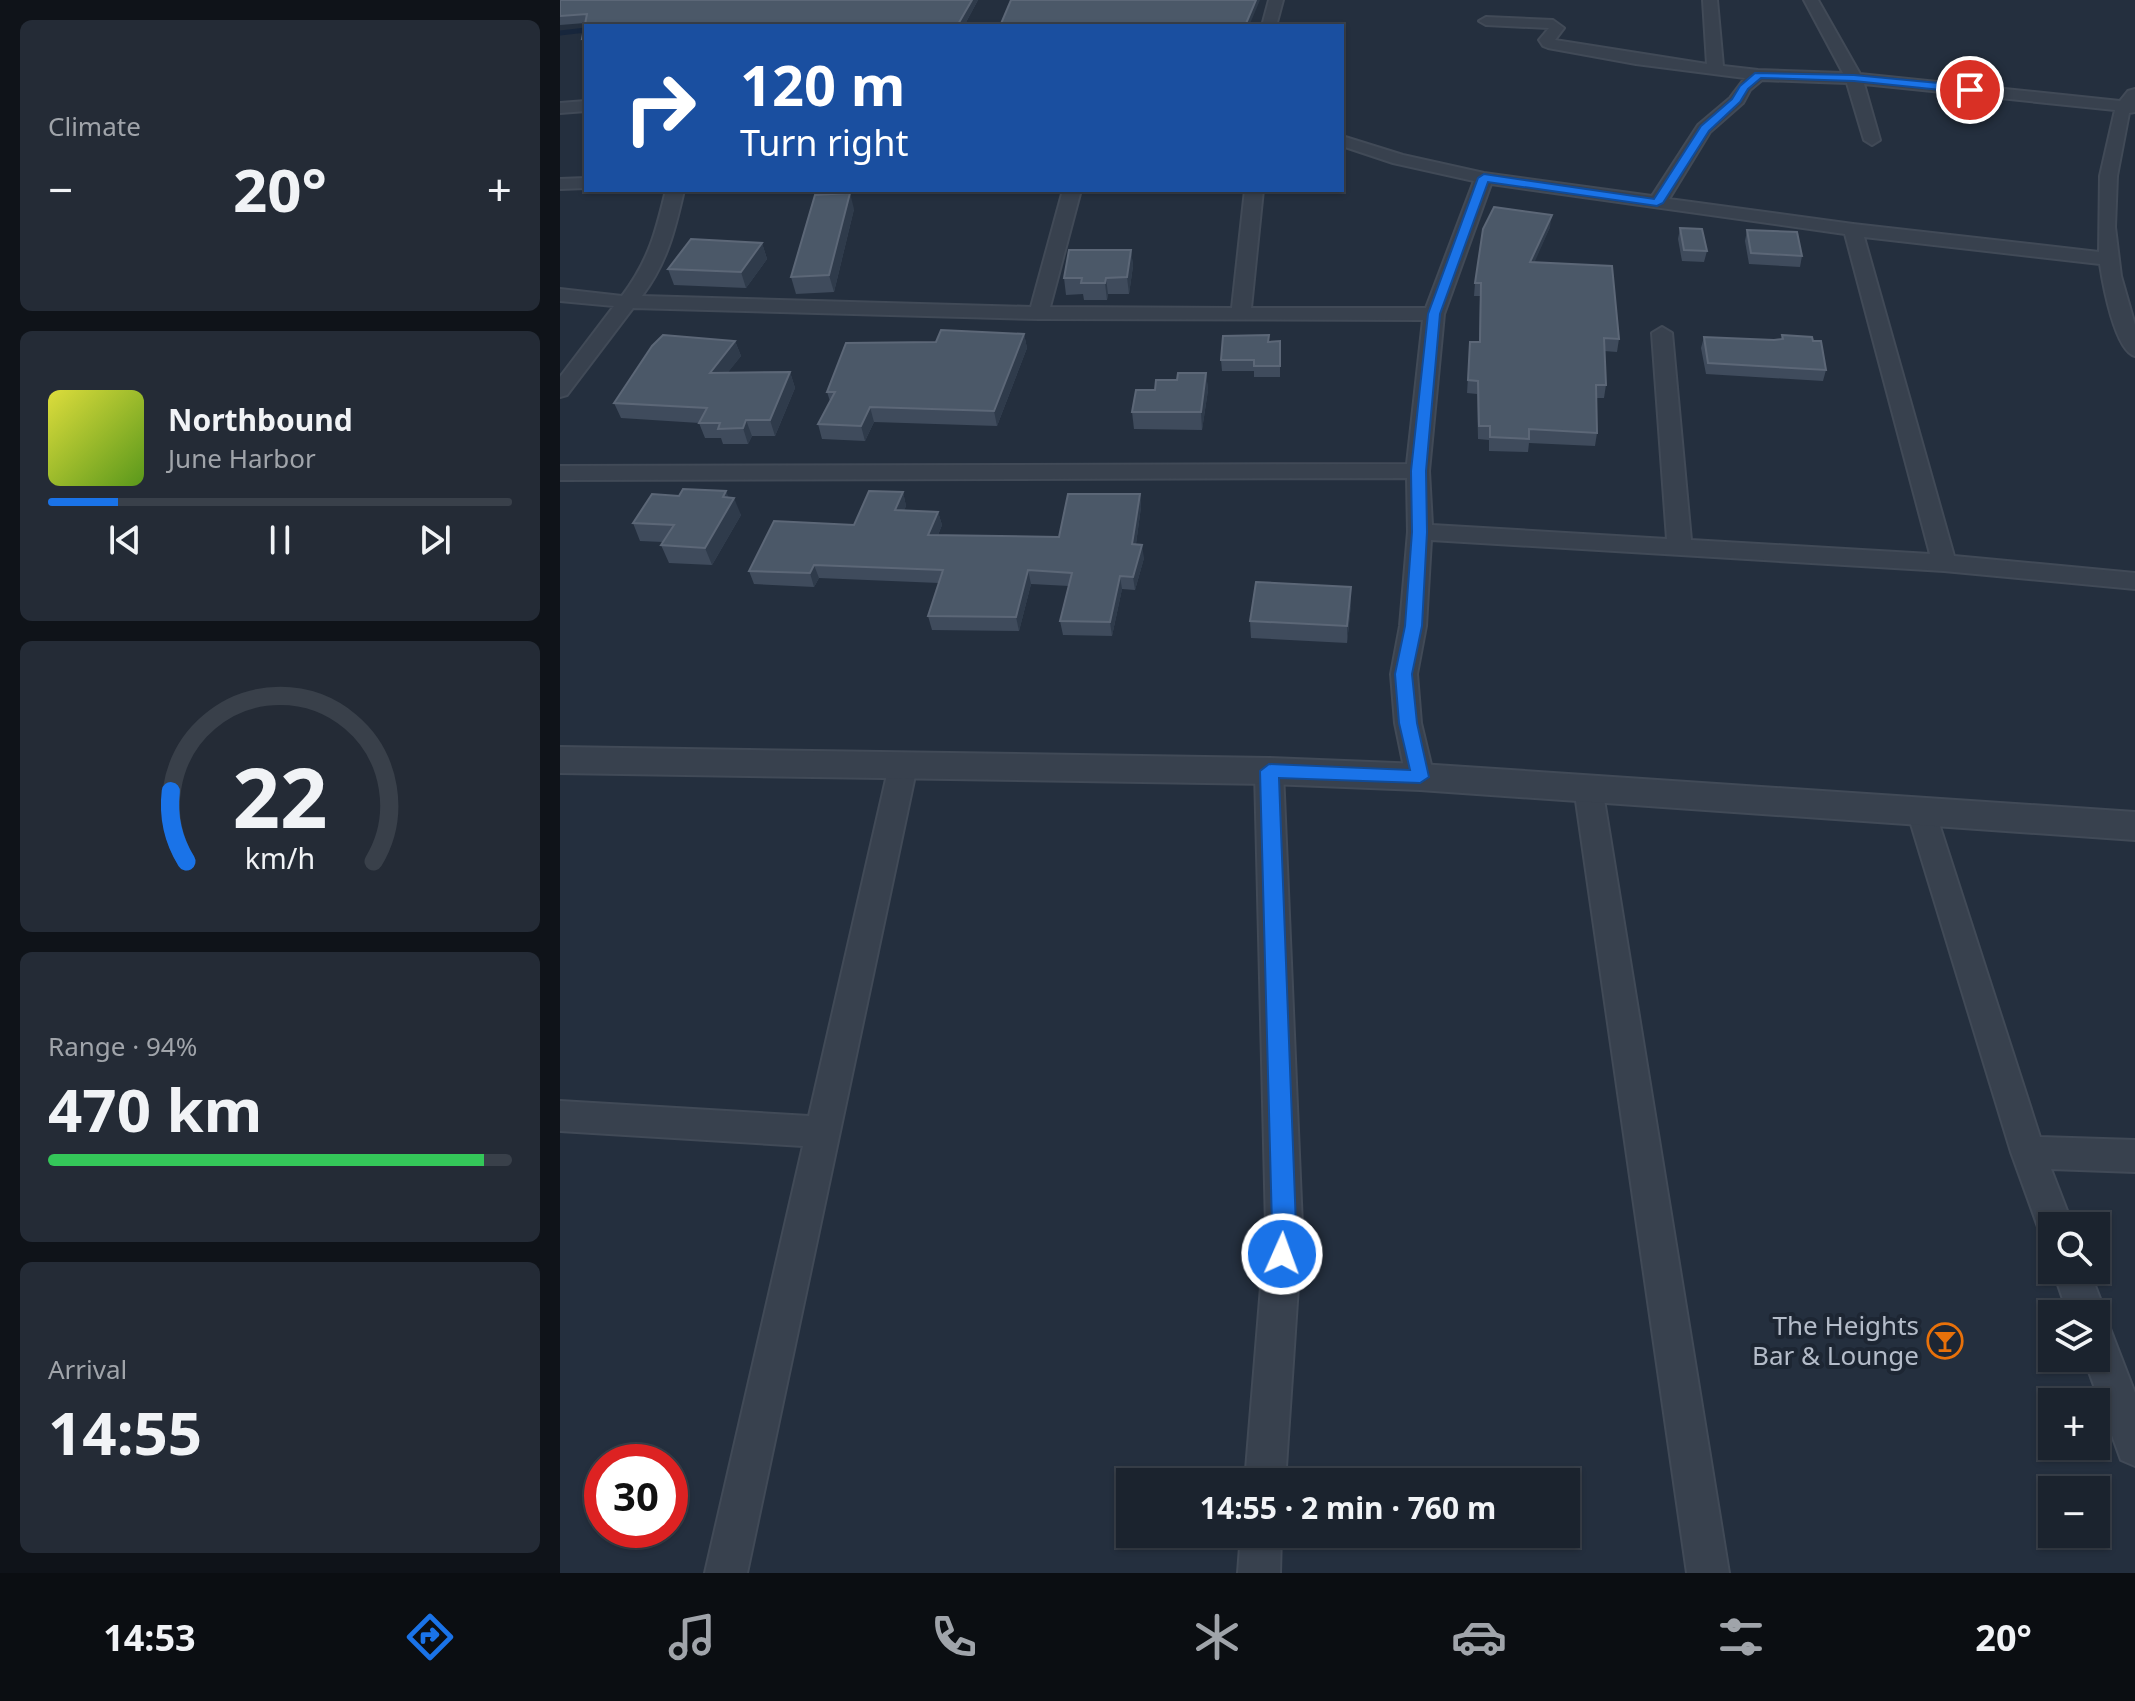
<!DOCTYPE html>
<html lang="en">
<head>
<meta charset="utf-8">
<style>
  body { margin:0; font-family:"Noto Sans",sans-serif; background:#242b36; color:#f1f3f6; height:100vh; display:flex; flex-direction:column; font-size:30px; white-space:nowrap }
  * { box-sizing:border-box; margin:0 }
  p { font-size:26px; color:#a0a4aa }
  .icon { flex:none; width:44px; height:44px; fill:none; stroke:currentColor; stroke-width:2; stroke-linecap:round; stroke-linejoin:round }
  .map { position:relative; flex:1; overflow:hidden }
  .sheet { display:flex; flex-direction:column; gap:20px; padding:20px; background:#0f1319; width:560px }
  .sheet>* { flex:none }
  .banner { position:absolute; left:24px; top:24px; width:760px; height:168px; border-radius:0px; box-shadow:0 2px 6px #0004,0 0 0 2px #39404a; background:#1a4fa0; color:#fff; overflow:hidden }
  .controls { position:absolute; left:1478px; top:1212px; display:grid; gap:16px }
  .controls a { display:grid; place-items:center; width:72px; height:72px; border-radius:0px; background:#1b232e; box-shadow:0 2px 6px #0004,0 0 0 2px #39404a; font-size:40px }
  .speed { position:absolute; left:24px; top:1444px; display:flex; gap:16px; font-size:40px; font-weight:700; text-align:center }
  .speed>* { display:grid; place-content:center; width:104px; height:104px; border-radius:50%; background:#1b232e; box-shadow:0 2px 6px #0004,0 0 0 2px #39404a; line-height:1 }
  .speed .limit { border:12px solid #d22; background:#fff; color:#111 }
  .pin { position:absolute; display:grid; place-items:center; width:68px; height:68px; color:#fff; margin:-34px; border:4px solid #fff; border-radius:50%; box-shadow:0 2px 8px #0007 }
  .me { position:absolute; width:88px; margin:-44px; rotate:2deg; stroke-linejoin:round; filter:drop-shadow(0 0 6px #0008) }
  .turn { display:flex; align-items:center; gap:28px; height:168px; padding:0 24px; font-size:36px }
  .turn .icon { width:104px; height:104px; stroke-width:2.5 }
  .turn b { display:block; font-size:56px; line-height:68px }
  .big { font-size:60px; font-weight:700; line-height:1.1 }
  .sheet .card { flex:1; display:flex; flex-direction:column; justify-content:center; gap:12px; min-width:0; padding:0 28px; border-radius:12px; background:#242b36 }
  .sheet .dial { align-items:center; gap:0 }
  .dial svg { height:208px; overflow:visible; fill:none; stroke:#39404a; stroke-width:7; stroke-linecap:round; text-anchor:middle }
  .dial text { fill:#f1f3f6; stroke:none }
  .song { display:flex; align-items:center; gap:24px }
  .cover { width:96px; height:96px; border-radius:12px; background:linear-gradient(135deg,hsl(60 70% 55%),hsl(90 70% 35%)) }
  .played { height:8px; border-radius:4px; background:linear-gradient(90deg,#1a73e8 15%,#39404a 15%) }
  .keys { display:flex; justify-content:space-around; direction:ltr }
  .heat { display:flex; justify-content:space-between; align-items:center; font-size:44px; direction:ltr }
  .charge { height:12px; border-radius:6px; background:linear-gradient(90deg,#34c759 94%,#39404a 0) }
  .trip { position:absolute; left:556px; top:1468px; width:464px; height:80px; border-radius:0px; background:#1b232e; box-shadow:0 2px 6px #0004,0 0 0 2px #39404a; font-weight:700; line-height:80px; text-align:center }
  .tab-bar { display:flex; height:128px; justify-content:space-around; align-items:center; background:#0b0e12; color:#a0a4aa }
  .tab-bar .icon { width:56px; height:56px }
  .tab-bar .current { color:#1a73e8 }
  .tab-bar b { font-size:36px; color:#f1f3f6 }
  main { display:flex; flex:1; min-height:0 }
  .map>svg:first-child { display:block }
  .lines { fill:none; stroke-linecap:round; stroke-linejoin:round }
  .stream { stroke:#17263c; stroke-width:5 }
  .minor-casing { stroke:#414a57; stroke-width:4 }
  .tertiary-casing { stroke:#414a57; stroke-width:4 }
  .minor { fill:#38414e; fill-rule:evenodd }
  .tertiary { fill:#38414e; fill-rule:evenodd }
  .wall { fill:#3f4b5c }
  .shaded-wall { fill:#2f3b4b }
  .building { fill:#4b5868; stroke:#5c6777; stroke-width:2 }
  .route { fill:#1a73e8; stroke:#114b97; stroke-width:2 }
  .labels { text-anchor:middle; stroke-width:8; stroke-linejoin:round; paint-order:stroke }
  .near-poi-label { font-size:26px; fill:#b4bcc9; stroke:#1d2633; text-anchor:end }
</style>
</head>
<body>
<main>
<section class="sheet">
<div class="card"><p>Climate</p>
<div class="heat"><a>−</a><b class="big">20°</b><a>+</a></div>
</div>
<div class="card">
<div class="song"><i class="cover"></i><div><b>Northbound</b><p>June Harbor</p></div></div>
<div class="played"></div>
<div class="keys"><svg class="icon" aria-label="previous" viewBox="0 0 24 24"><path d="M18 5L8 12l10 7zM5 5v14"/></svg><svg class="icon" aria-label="pause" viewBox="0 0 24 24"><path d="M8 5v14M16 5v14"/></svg><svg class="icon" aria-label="next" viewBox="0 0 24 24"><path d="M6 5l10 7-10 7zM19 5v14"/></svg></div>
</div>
<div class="card dial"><svg viewBox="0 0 100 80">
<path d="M14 69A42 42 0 1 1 86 69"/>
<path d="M14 69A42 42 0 0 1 8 42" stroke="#1a73e8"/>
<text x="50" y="56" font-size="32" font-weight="700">22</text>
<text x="50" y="72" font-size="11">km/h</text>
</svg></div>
<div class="card"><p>Range · 94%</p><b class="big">470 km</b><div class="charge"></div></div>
<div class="card"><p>Arrival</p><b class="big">14:55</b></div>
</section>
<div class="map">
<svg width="1575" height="1573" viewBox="0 0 1575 1573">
  <rect width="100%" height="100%" fill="#242f3e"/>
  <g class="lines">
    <!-- stream -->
    <polyline class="stream" points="0,33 26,30"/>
    <defs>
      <g id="minor">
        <polygon points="709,0 723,0 716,26 702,26"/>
        <path d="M 1143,0 L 1157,0 L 1163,66 L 1198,70 L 1283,73 L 1244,0 L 1258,0 L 1300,74 L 1560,101 L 1568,91 L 1575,89 L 1575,112 L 1569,113 L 1557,176 L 1555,227 L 1561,276 L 1575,325 L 1575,356 C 1555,351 1543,284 1540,264 L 1304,237 L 1394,556 L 1575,573 L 1575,589 L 1384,571 L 871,540 L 866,626 L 857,674 L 861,723 L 874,777 L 870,784 L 860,787 L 850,784 L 846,777 L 835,723 L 831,674 L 840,626 L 848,532 L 847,478 L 0,480 L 0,466 L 847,464 L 863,320 L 479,319 L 73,308 L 7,395 L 0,397 L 0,377 L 54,306 L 0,301 L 0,289 L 62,296 C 89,260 96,232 106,190 L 124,190 C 115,230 107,263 82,296 L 471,307 L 503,190 L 521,190 L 490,307 L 672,308 L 685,190 L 703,190 L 691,308 L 866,308 L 914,181 L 833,163 L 782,146 L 782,136 L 843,155 L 924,173 L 1092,196 L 1138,125 L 1170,98 L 1185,78 L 1076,64 L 988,48 L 983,46 L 979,40 L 989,28 L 926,25 L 919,21 L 926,17 L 993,20 L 1004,28 L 995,40 L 1147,64 ZM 1202,80 L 1287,83 L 1304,140 L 1312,145 L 1320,140 L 1304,84 L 1555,110 L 1540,176 L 1539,252 L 1293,224 L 1109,199 L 1150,132 L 1183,103 L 1190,90 ZM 931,184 L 1285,234 L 1370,554 L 1131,540 L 1112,333 L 1102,327 L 1092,333 L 1107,539 L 872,525 L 869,471 L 884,314 Z"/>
        <polygon points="26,101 26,111 0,113 0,103"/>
        <polygon points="26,178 26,188 0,189 0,179"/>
        <polygon points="343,756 353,759 357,766 187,1573 145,1573 243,1146 0,1131 0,1101 249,1116 329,766 333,759"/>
        <polygon points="709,761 719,764 723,771 742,1226 725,1482 685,1482 706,1226 695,771 699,764"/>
        <polygon points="1028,777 1038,780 1042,787 1169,1573 1127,1573 1014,787 1018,780"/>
        <polygon points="1361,800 1371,803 1375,811 1480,1137 1575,1140 1575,1172 1491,1169 1513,1226 1492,1226 1492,1242 1482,1238 1451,1152 1347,811 1351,803"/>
        <polygon points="1493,1270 1529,1270 1546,1314 1542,1323 1549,1326 1575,1393 1575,1466 1561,1460 1524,1358 1536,1358 1536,1314 1508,1314"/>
        <polygon points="681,1534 721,1534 720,1573 678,1573"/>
      </g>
      <polygon id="tertiary" points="0,747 709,758 860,764 1575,812 1575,840 860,790 709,784 0,773"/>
    </defs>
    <!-- minor casing -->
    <use href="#minor" class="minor-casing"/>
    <!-- tertiary casing -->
    <use href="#tertiary" class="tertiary-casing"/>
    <!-- minor -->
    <use href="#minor" class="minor"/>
    <!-- tertiary -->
    <use href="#tertiary" class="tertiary"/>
  </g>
  <!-- wall -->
  <g class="wall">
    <polygon points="0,0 418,0 404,26 26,26 25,47 22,39 25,23 0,25"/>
    <polygon points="294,209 274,292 236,294 231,277"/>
    <polygon points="990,227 974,262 1059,339 1057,352 1044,351 1046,385 1044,398 1036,398 1037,433 1035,446 969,443 968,452 929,451 929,440 918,439 917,394 907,393 910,342 919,342 920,296 914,296 915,283"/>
    <polygon points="1120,228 1147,251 1144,262 1122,261 1118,239"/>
    <polygon points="1187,230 1242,256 1240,267 1189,264 1185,241"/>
    <polygon points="202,243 207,259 186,288 114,285 108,269"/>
    <polygon points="571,250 573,266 569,294 548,294 547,300 524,300 523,294 506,295 504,278"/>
    <polygon points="464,334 467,348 437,426 314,422 305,441 262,439 258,424 270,401 267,392 376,342"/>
    <polygon points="1222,335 1266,370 1263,381 1146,374 1141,348 1144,337 1214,340 1221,339"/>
    <polygon points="175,341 181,356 167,373 230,372 235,388 215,436 192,436 188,444 163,444 161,438 145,438 139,423 61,418 54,403"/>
    <polygon points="720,341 720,377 694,377 694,371 662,371 661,360 709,342"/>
    <polygon points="646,373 648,390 642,430 574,429 572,412 595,390 617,380"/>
    <polygon points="343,492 346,506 344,510 378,512 382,525 378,535 499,537 580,494 581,507 576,544 584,558 575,590 562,589 552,636 503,635 500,621 509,586 471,584 459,631 372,630 368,616 379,583 259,578 254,587 194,584 189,571 294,525"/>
    <polygon points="169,497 181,515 152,565 109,563 101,545 103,542 80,541 73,523"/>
    <polygon points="791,604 787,643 691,638 690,621"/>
  </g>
  <!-- shaded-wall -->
  <g class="shaded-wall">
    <polygon points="412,0 418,0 404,26 397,26"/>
    <polygon points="696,0 700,0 689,26 685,26"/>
    <polygon points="26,38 26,47 25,47 22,39"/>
    <polygon points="290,193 294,209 274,292 269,275"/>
    <polygon points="992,215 990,227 969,275 970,262"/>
    <polygon points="202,243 207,259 186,288 181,272"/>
    <polygon points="571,250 573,266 569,294 567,277"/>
    <polygon points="546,278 548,294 547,300 545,283"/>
    <polygon points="464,334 467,348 437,426 434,411"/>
    <polygon points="175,341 181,356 155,389 150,373"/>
    <polygon points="230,372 235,388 215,436 210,420"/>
    <polygon points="646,373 648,390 642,430 641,412"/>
    <polygon points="310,407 314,422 305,441 301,426"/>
    <polygon points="186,420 192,436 188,444 183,428"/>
    <polygon points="166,491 171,503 174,498 181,515 152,565 145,548 163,497"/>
    <polygon points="343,492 346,506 339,523 335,510"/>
    <polygon points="580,494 581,507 574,558 572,544"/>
    <polygon points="378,512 382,525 372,549 368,535"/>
    <polygon points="582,545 584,558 575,590 573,577"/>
    <polygon points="254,565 259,578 254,587 250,573"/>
    <polygon points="468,570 471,584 459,631 456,617"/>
    <polygon points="560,576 562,589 552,636 550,622"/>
    <polygon points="791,587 791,604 787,643 787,626"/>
  </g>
  <!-- building -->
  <g class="building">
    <polygon points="0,0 412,0 397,26 26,26 26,38 22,39 27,14 0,16"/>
    <polygon points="451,0 696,0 685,26 440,26"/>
    <polygon points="290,193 269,275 231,277 255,195"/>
    <polygon points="934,207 992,215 970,262 1052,266 1059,339 1044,338 1046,385 1036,385 1037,433 969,429 969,439 930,437 930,426 919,426 918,381 908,380 910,342 920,342 921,283 915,283 923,229"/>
    <polygon points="1120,228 1142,229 1147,251 1124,250"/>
    <polygon points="1187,230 1237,232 1242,256 1191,253"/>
    <polygon points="131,239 202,243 181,272 108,269"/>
    <polygon points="509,250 571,250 567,277 546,278 545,283 521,283 522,278 504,278"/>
    <polygon points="381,330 464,334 434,411 310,407 301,426 258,424 275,392 267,392 286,343 376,342"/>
    <polygon points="103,335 175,341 150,373 230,372 210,420 186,420 183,428 158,429 160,423 139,423 147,408 54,403 92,346"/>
    <polygon points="709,335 708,342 720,341 720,366 694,366 694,360 661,360 663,336"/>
    <polygon points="1222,335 1252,337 1253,341 1261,341 1266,370 1148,363 1144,337 1214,340 1223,339"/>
    <polygon points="618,373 646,373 641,412 572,412 576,390 595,390 596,380 617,380"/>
    <polygon points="123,489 166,491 163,497 174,498 145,548 101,545 114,525 73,523 92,494 119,496"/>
    <polygon points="309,491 343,492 335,510 378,512 368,535 499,537 508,494 580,494 572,544 582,545 573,577 560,576 550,622 500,621 512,573 468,570 456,617 368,616 383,570 254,565 250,573 189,571 214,521 294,525"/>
    <polygon points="696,582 791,587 787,626 690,621"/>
  </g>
  <!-- route -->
  <polygon class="route" points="1195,73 1294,75 1410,86 1415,90 1410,93 1294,81 1201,78 1188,89 1180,102 1149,131 1103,203 1097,206 928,182 880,314 866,471 867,532 862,626 852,674 857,723 869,777 860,783 719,778 736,1226 730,1262 722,1266 714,1262 710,1254 712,1226 700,771 709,764 850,770 839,723 835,674 845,626 852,532 851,471 868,314 918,178 924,174 1094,199 1141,126 1172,99 1180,86"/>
  <!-- icons -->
  <defs>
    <symbol id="bar-ring" viewBox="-11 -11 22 22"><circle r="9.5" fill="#1d2633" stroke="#e8710a" stroke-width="1.5"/><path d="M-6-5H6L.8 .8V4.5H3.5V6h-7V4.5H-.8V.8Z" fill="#e8710a"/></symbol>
  </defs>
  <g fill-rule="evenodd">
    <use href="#bar-ring" x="1365" y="1321" width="40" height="40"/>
  </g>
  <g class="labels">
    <!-- near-poi labels -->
    <g class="near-poi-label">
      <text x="1359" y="1335">The Heights<tspan x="1359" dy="30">Bar &amp; Lounge</tspan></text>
    </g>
  </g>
</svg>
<div class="controls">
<a><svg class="icon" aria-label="search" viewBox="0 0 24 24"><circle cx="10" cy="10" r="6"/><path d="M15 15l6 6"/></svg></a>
<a><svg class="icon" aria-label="layers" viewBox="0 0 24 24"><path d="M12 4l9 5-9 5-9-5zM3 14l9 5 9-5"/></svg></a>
<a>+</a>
<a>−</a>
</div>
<div class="speed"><div class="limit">30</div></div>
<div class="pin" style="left:1410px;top:90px;background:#d93025"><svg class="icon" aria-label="arrive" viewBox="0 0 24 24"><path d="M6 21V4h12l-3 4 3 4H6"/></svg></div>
<svg class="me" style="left:722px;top:1254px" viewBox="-20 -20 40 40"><circle r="17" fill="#1a73e8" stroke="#fff" stroke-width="3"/><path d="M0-11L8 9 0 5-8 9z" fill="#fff"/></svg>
<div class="trip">14:55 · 2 min · 760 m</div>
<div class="banner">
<div class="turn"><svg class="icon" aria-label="right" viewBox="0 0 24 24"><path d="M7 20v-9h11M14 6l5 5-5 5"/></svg><div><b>120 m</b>Turn right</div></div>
</div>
</div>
</main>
<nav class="tab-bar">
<b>14:53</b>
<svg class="icon current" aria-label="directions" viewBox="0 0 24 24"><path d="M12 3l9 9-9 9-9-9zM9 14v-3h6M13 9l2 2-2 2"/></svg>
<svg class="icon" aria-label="music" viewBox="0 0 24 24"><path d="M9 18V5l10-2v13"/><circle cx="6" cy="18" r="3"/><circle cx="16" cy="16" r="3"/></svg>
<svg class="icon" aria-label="phone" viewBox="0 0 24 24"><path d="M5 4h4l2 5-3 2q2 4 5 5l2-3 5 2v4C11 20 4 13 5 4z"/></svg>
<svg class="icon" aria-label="climate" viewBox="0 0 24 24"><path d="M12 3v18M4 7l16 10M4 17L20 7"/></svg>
<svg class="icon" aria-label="car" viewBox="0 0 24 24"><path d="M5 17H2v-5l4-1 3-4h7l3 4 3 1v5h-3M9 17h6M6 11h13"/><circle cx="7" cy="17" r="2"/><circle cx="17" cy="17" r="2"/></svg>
<svg class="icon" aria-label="filters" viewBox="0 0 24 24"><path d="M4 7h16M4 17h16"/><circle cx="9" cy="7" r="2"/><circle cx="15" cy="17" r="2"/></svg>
<b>20°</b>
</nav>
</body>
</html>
